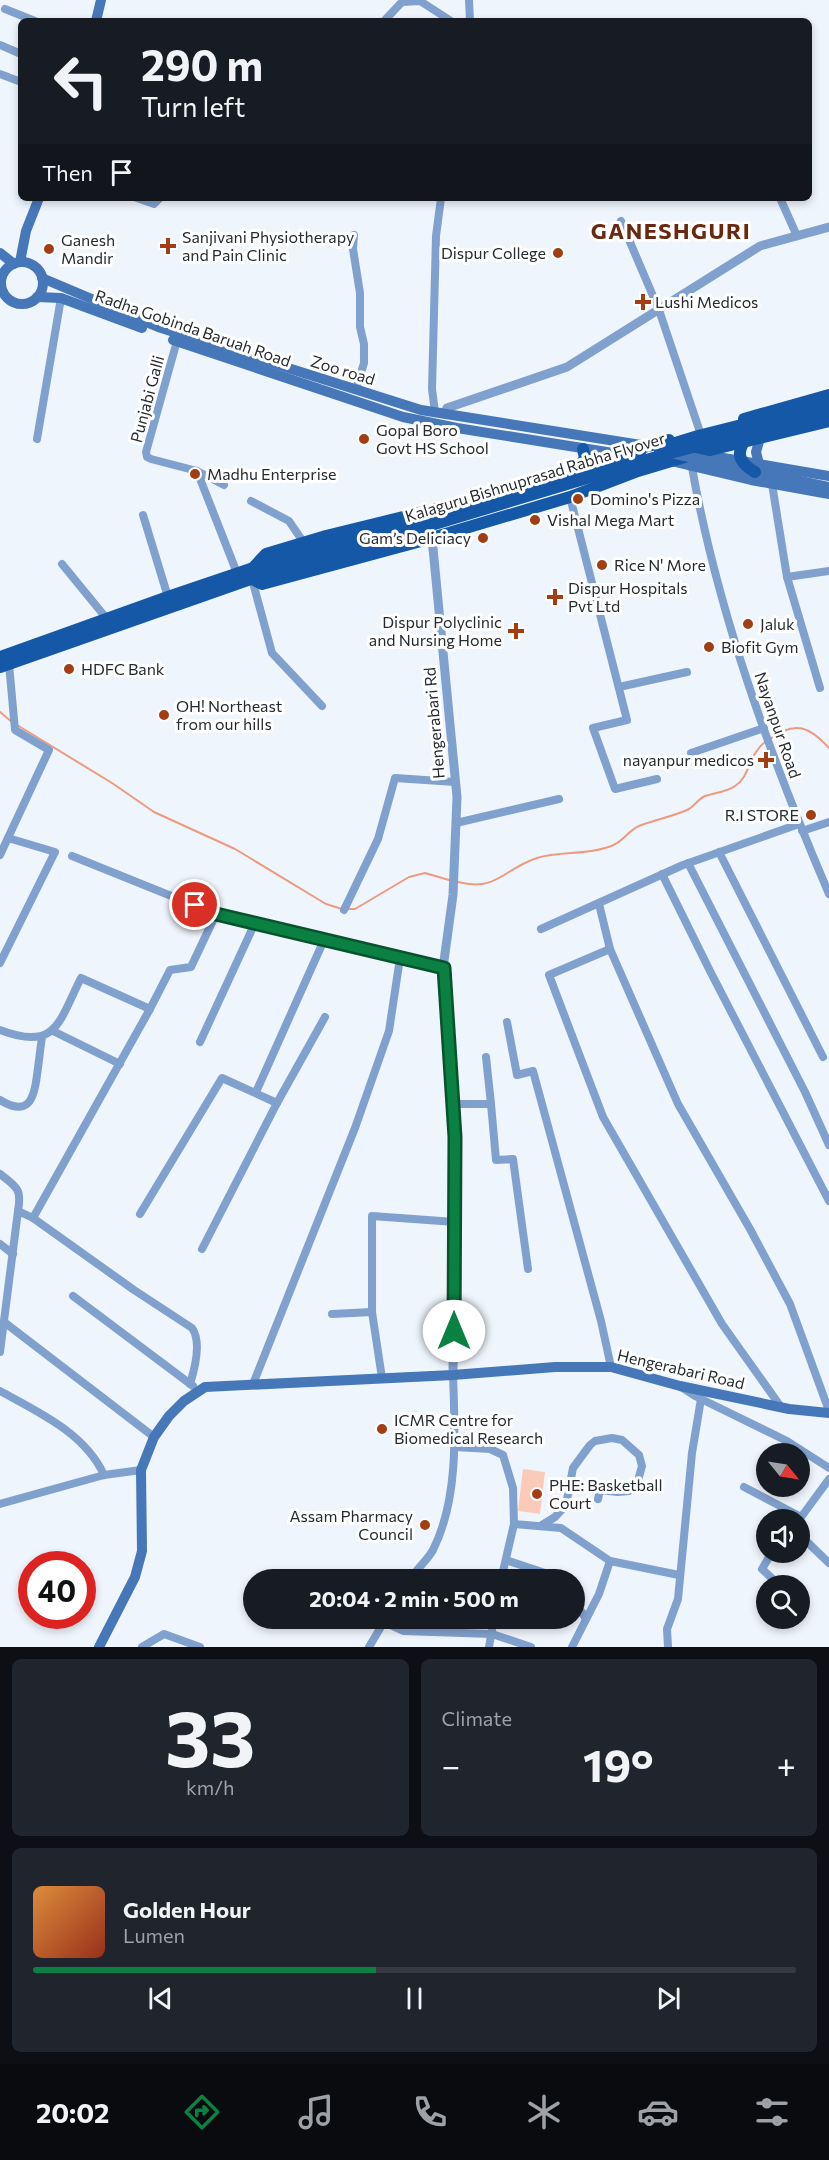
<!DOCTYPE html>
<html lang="en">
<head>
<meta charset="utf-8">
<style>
  body { margin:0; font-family:Commissioner,sans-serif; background:#20242c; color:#f1f3f6; height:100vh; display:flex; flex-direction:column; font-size:22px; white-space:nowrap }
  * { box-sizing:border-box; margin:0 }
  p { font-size:20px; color:#9ea1a6 }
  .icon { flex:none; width:33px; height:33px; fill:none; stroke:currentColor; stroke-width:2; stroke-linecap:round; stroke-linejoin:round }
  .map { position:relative; height:1647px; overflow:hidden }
  .sheet { display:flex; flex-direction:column; gap:12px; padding:12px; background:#0d0f14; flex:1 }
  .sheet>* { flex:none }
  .banner { position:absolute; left:18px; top:18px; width:794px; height:183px; border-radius:9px; box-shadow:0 3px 9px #0003; background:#171b24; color:#f1f3f6; overflow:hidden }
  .needle { width:39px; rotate:120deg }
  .buttons { position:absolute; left:756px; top:1443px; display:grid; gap:12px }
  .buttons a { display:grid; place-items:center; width:54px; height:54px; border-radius:50%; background:#171b24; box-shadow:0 3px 9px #0003; font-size:30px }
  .speed { position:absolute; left:18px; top:1551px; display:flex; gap:12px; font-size:30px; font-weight:700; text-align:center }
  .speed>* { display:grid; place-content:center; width:78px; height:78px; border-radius:50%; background:#171b24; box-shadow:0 3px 9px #0003; line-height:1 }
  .speed .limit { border:9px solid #d22; background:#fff; color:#111 }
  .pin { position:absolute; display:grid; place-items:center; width:51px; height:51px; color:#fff; margin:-26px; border:3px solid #fff; border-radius:50%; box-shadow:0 2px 6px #0007 }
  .me { position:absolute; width:66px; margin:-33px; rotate:0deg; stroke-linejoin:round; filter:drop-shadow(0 0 4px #0008) }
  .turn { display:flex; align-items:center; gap:21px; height:126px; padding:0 24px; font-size:27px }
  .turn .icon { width:78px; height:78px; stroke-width:2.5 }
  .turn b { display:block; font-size:42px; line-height:51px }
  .then { display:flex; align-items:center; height:57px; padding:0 24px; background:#0003; gap:12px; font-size:22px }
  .big { font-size:45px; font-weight:700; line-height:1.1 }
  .sheet .widget { flex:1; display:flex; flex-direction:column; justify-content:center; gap:9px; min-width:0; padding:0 21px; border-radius:9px; background:#20242c }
  .sheet .dial { align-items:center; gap:0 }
  .dial b { font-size:78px; line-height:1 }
  .song { display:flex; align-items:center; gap:18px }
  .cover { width:72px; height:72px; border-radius:9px; background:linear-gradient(135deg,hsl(30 70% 55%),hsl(10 70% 35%)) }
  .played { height:6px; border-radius:3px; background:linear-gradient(90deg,#0b8043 45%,#363941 45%) }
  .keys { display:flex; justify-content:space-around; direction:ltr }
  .heat { display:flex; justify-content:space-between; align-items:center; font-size:33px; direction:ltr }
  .sheet .tiles { flex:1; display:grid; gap:12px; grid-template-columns:1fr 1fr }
  .widget:last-child { grid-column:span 2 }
  .trip { position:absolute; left:243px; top:1569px; width:342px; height:60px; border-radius:30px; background:#171b24; box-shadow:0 3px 9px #0003; font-weight:700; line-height:60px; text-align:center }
  .menu { display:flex; height:96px; justify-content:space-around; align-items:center; background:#090b0e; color:#9ea1a6 }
  .menu .icon { width:42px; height:42px }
  .menu .selected { color:#0b8043 }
  .menu b { font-size:27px; color:#f1f3f6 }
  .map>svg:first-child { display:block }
  .green { fill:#fbcbba }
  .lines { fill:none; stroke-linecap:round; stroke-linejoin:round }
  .stream { stroke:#ed9a7e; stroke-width:2 }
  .minor { stroke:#80a1ce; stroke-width:8 }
  .tertiary { stroke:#80a1ce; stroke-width:9 }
  .secondary { stroke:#4677b8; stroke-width:10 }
  .primary { stroke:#1558a7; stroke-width:12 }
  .secondary-bridge { stroke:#4677b8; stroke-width:10 }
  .primary-bridge { stroke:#1558a7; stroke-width:12 }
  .route-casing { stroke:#07532c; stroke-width:15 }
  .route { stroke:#0b8043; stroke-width:10 }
  .poi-dot { fill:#a33e14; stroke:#fff; stroke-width:2 }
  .labels { text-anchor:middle; stroke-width:6; stroke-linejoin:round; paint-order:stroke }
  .poi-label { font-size:16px; fill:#262b32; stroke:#fff; text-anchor:start }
  .street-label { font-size:16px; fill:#262b32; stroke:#fff }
  .district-label { font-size:22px; font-weight:bold; letter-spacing:1.5px; fill:#69280f; stroke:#fff }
</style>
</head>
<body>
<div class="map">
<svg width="829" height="1647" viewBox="0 0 829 1647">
  <rect width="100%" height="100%" fill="#eff5fc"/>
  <!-- green -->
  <polygon class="green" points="523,1469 545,1472 540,1514 518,1511"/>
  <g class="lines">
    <!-- stream -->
    <g class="stream">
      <polyline points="0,712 12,722"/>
      <polyline points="17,725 112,783 154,812 235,849 326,904 342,909"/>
      <path d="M 770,739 C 795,720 810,727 829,748"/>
      <path d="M 458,882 C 497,892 503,869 537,858 C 559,851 583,855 605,848 C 623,844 627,831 639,826 C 654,820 671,817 687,810 C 694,807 698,799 705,796 C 714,793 727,792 735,786 C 750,777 748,755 765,742"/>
      <polyline points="348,909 355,909 409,877 425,873 449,880"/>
    </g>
    <!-- minor -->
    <g class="minor">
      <polyline points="469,0 470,21"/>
      <polyline points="5,9 35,21"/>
      <polyline points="384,21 402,2 420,1 451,21"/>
      <polyline points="0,45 21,54"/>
      <polyline points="0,74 21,82"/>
      <polyline points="137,198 154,204 160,198"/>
      <polyline points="780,198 797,236"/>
      <polyline points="621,221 659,310 700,432"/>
      <polyline points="354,235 353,249 360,293 360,327 364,344 364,363 356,389"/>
      <polyline points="0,292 4,292"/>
      <polyline points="175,348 146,452 147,457 151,459 197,471 224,485"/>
      <polyline points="435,412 432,389 436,236 441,198"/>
      <polyline points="37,439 61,298"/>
      <path d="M 691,462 C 717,611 770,756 829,894"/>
      <polyline points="197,471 237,573"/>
      <polyline points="772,484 787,577 829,571"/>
      <polyline points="570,497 627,720 593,728 615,789 657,779"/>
      <polyline points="251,501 289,521 304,543"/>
      <polyline points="143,515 168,597"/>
      <polyline points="62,564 107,619"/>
      <polyline points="787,577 820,688"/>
      <polyline points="252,579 272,653 322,706"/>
      <polyline points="619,687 687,672"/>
      <polyline points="691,753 764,728"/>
      <polyline points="456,823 559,799"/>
      <polyline points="802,831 829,822"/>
      <polyline points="719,852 823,1057"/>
      <polyline points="0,855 49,750 15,730 9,664"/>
      <polyline points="72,856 216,914 443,968"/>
      <polyline points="688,863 805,1092 829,1145"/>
      <polyline points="662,874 710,971 829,1201"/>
      <polyline points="599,904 610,949"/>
      <polyline points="344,910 378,839 395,778 455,782"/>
      <polyline points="541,929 683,865 799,824"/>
      <polyline points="0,963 55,852 8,838"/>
      <polyline points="507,1022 517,1075 533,1071 601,1321 611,1367"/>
      <path d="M 0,1030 C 57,1052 59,1021 81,978 L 150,1009"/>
      <polyline points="53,1031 120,1064"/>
      <polyline points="200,1042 255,923"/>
      <polyline points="256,1092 324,940"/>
      <path d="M 0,1100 C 28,1117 34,1100 37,1075 C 39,1062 40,1050 42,1037"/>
      <polyline points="453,1104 491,1104 486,1057"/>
      <polyline points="491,1104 496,1160 513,1159 528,1269"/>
      <path d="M 0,1174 C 17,1187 22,1189 18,1211"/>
      <polyline points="140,1214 222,1078 277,1103"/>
      <path d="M 33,1218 L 134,1290 L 192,1328 C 202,1342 195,1368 190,1384"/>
      <polyline points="0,1244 13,1254"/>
      <polyline points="202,1249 277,1103 325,1017"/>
      <polyline points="73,1296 193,1386"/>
      <polyline points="332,1314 372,1312"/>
      <polyline points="4,1322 154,1437"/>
      <polyline points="0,1352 18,1211 33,1218 150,1009 170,970 191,967 216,914"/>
      <polyline points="382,1378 372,1312 372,1216 455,1222"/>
      <polyline points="253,1384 355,1128 389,1031 400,958"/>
      <polyline points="684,1389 695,1396 787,1441 829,1468"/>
      <path d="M 0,1391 C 38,1412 85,1433 104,1475"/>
      <polyline points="781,1407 722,1324 603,1117 549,975 610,949 678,1104 750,1229 790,1304 829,1411"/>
      <polyline points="455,1447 490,1449 503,1455 513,1488 514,1524 501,1580"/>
      <polyline points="744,1487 801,1517"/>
      <polyline points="0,1504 104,1475 141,1470"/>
      <polyline points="799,1520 829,1479"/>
      <polyline points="514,1524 561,1528 610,1561 599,1594 572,1647"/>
      <polyline points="542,1525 555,1517 566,1505 573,1468 590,1445 595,1441 612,1438 622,1440 639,1455 642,1466 637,1484 629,1491 618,1492 600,1490 598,1499"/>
      <polyline points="800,1535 829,1563"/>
      <polyline points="772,1552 762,1569 779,1585"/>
      <polyline points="506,1560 545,1573 552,1580"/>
      <polyline points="610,1561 679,1575"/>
      <path d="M 410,1580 C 416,1569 427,1561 433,1550 C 459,1498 455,1431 453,1375"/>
      <polyline points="574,1600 586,1619"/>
      <polyline points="384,1622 403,1631 492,1634 531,1647"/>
      <polyline points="142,1647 164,1634 200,1647"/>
      <polyline points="369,1647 385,1620"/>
      <polyline points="489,1647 494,1618"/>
      <polyline points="668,1647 667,1629 678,1599 692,1453 701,1399"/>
    </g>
    <!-- tertiary -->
    <g class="tertiary">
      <polyline points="444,414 447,408 567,367 760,246 829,227"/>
      <polyline points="432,538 457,797 453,895 443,968 455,1137 453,1375"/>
    </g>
    <!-- secondary -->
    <g class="secondary">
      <polyline points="96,21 101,0"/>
      <polyline points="0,253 14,264"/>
      <polyline points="20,262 26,231 39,198"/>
      <circle cx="22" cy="283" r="21"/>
      <polyline points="42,278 158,327 421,410 647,446"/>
      <polyline points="37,297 61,298 142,328"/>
      <polyline points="173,340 403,417 457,428 619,454"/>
      <polyline points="700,454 829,476"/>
      <polyline points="671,461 751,480 829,494"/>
      <polyline points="759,464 756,452 760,438"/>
      <polyline points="99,1647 135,1577 142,1551 141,1470 154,1437 169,1416 184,1401 205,1387 453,1375 555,1367 611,1367 680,1386 789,1409 829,1413"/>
    </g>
    <!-- primary -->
    <g class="primary">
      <polyline points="744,419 829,395"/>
      <polyline points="599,460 669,440"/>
      <polyline points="580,466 585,458 583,449"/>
      <polyline points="253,568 266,554 326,536 436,509"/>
      <polyline points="252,579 262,584 432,538 570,497 638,471 698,453 829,421"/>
      <polyline points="0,657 168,597 259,566"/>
      <polyline points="0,667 259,576"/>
    </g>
    <!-- secondary-bridge -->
    <polyline class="secondary-bridge" points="671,453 829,487"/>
    <!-- primary-bridge -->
    <g class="primary-bridge">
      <path d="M 751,431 C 737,449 734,460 755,472"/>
      <polyline points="659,448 698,436 829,403"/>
      <polyline points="267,564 640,454"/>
      <polyline points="262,576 670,453 829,411"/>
    </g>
  </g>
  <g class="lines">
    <defs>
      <polyline id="route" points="195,905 216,914 444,968 455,1137 454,1331"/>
    </defs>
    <!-- route casing -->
    <use href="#route" class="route-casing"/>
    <!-- route -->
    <use href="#route" class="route"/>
  </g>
  <!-- markers -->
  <g class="poi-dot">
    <path d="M165 237h6v6h6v6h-6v6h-6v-6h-6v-6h6z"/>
    <circle cx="49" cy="249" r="6"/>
    <circle cx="558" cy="253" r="6"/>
    <path d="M640 293h6v6h6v6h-6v6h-6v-6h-6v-6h6z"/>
    <circle cx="364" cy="439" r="6"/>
    <circle cx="195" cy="474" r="6"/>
    <circle cx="578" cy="499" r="6"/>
    <circle cx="535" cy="520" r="6"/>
    <circle cx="483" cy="538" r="6"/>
    <circle cx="602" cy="565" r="6"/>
    <path d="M552 588h6v6h6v6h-6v6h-6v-6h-6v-6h6z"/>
    <circle cx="748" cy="624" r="6"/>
    <path d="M513 622h6v6h6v6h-6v6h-6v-6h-6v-6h6z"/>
    <circle cx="709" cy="647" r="6"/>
    <circle cx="69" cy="669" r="6"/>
    <circle cx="164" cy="715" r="6"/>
    <path d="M763 751h6v6h6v6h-6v6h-6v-6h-6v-6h6z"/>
    <circle cx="811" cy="815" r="6"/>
    <circle cx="382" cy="1429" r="6"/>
    <circle cx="537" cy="1494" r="6"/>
    <circle cx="425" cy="1525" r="6"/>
  </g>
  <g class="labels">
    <!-- poi labels -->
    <g class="poi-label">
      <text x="182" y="243">Sanjivani Physiotherapy<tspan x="182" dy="18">and Pain Clinic</tspan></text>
      <text x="61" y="246">Ganesh<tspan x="61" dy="18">Mandir</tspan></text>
      <text x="546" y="259" text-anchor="end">Dispur College</text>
      <text x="655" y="308">Lushi Medicos</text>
      <text x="376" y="436">Gopal Boro<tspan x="376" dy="18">Govt HS School</tspan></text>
      <text x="207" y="480">Madhu Enterprise</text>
      <text x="590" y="505">Domino's Pizza</text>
      <text x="547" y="526">Vishal Mega Mart</text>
      <text x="471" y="544" text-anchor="end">Gam’s Deliciacy</text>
      <text x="614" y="571">Rice N' More</text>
      <text x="568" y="594">Dispur Hospitals<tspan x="568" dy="18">Pvt Ltd</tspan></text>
      <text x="502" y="628" text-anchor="end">Dispur Polyclinic<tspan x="502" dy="18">and Nursing Home</tspan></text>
      <text x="760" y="630">Jaluk</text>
      <text x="721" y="653">Biofit Gym</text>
      <text x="81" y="675">HDFC Bank</text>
      <text x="176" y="712">OH! Northeast<tspan x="176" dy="18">from our hills</tspan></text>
      <text x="754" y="766" text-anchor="end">nayanpur medicos</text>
      <text x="799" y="821" text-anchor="end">R.I STORE</text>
      <text x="394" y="1426">ICMR Centre for<tspan x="394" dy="18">Biomedical Research</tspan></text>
      <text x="549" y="1491">PHE: Basketball<tspan x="549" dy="18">Court</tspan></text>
      <text x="413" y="1522" text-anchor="end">Assam Pharmacy<tspan x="413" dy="18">Council</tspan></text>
    </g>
    <!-- street labels -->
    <g class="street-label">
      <text transform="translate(193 328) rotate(19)" y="6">Radha Gobinda Baruah Road</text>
      <text transform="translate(343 370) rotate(17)" y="6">Zoo road</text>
      <text transform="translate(147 399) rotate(-75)" y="6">Punjabi Galli</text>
      <text transform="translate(535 477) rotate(-17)" y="6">Kalaguru Bishnuprasad Rabha Flyover</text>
      <text transform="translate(434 723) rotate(-95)" y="6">Hengerabari Rd</text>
      <text transform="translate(778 725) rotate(71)" y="6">Nayanpur Road</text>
      <text transform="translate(681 1369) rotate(13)" y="6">Hengerabari Road</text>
    </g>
    <!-- district labels -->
    <g class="district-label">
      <text x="671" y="239">GANESHGURI</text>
    </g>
  </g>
</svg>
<div class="buttons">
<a><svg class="needle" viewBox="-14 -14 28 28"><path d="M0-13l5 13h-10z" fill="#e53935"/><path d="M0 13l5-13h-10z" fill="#9ea1a6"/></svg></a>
<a><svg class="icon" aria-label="sound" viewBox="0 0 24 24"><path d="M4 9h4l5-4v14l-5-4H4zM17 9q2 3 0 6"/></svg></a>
<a><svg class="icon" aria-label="search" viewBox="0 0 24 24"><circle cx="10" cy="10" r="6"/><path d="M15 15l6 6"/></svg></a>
</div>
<div class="speed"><div class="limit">40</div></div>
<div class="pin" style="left:195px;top:905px;background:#d93025"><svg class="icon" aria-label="arrive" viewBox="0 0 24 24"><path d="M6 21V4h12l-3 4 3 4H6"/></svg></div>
<svg class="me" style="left:454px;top:1331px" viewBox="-20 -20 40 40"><circle r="19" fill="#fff"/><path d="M0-13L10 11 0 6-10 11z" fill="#0b8043"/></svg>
<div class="trip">20:04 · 2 min · 500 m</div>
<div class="banner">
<div class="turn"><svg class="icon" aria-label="left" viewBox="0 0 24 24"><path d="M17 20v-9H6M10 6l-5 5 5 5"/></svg><div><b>290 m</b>Turn left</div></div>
<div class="then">Then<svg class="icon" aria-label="arrive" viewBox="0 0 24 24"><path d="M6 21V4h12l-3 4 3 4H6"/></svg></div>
</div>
</div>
<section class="sheet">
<div class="tiles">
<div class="widget dial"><b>33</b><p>km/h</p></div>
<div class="widget"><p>Climate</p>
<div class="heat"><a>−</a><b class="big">19°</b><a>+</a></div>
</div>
<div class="widget">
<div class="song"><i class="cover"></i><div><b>Golden Hour</b><p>Lumen</p></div></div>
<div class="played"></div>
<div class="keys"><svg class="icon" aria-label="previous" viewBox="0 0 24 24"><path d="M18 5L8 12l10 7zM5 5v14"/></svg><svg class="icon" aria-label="pause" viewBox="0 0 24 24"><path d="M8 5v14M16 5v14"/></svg><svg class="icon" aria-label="next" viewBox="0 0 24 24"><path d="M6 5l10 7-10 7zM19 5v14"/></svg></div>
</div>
</div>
</section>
<nav class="menu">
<b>20:02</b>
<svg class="icon selected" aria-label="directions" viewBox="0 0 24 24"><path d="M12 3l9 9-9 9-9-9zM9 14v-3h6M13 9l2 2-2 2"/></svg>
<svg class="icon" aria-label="music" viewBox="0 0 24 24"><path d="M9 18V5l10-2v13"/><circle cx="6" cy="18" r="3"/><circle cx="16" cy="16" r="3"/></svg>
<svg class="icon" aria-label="phone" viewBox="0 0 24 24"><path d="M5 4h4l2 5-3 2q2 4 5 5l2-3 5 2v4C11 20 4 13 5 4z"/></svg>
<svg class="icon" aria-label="climate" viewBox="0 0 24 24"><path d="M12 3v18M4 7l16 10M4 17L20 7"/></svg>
<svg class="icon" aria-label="car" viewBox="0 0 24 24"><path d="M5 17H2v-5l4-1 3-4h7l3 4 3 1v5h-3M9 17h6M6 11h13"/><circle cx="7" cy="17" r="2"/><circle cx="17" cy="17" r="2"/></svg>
<svg class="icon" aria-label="filters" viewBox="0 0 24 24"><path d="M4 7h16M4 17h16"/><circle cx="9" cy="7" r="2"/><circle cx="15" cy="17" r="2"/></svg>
</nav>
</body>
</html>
